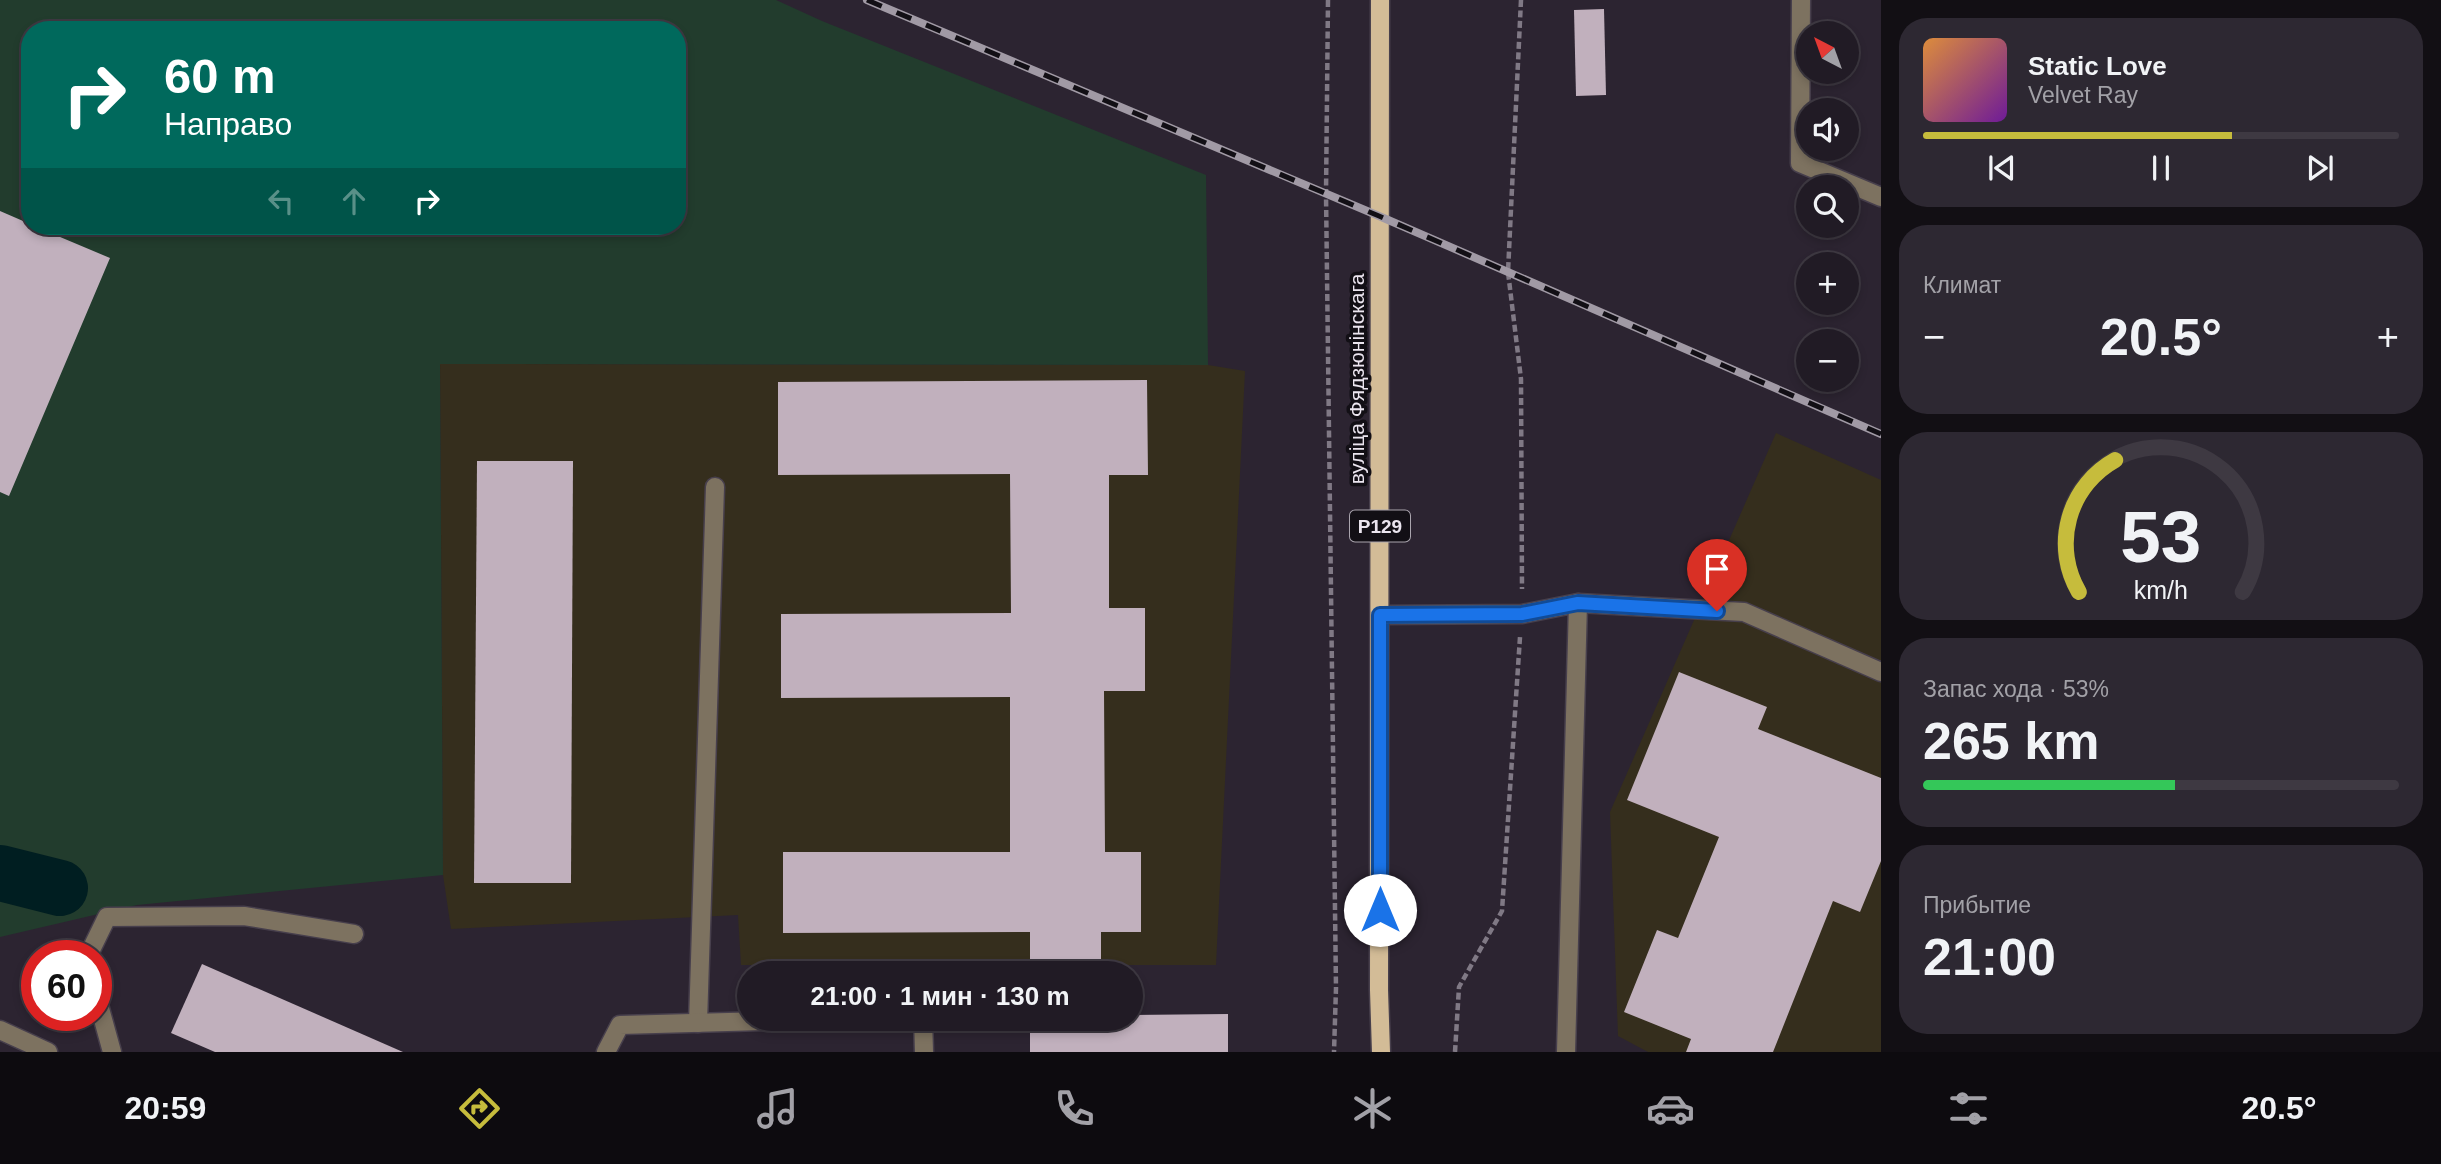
<!DOCTYPE html>
<html lang="ru">
<head>
<meta charset="utf-8">
<style>
  body { margin:0; font-family:Helvetica,sans-serif; background:#2d2832; color:#f1f3f6; height:100vh; display:flex; flex-direction:column; font-size:26px; white-space:nowrap }
  * { box-sizing:border-box; margin:0 }
  p { font-size:23px; color:#a2a1a7 }
  .icon { flex:none; width:38px; height:38px; fill:none; stroke:currentColor; stroke-width:2; stroke-linecap:round; stroke-linejoin:round }
  .map { position:relative; flex:1; overflow:hidden }
  .drawer { display:flex; flex-direction:column; gap:18px; padding:18px; background:#120f14; width:560px }
  .drawer>* { flex:none }
  .top-card { position:absolute; left:21px; top:21px; width:665px; height:214px; border-radius:28px; box-shadow:0 4px 10px #0003,0 0 0 2px #3e3942; background:#00695c; color:#fff; overflow:hidden }
  .needle { width:46px; rotate:319deg }
  .tools { position:absolute; left:1796px; top:21px; display:grid; gap:14px }
  .tools a { display:grid; place-items:center; width:63px; height:63px; border-radius:50%; background:#211b25; box-shadow:0 4px 10px #0003,0 0 0 2px #3e3942; font-size:35px }
  .speed { position:absolute; left:21px; top:940px; display:flex; gap:14px; font-size:35px; font-weight:700; text-align:center }
  .speed>* { display:grid; place-content:center; width:91px; height:91px; border-radius:50%; background:#211b25; box-shadow:0 4px 10px #0003,0 0 0 2px #3e3942; line-height:1 }
  .speed .limit { border:10px solid #d22; background:#fff; color:#111 }
  .pin { position:absolute; display:grid; place-items:center; width:60px; height:60px; color:#fff; margin:-72px -30px; border-radius:50% 50% 50% 0; rotate:-45deg; box-shadow:0 0 7px #0007 }
  .pin .icon { rotate:45deg }
  .me { position:absolute; width:77px; margin:-38px; rotate:0deg; stroke-linejoin:round; filter:drop-shadow(0 0 5px #0008) }
  .turn { display:flex; align-items:center; gap:24px; height:147px; padding:0 28px; font-size:32px }
  .turn .icon { width:91px; height:91px; stroke-width:2.5 }
  .turn b { display:block; font-size:49px; line-height:60px }
  .lanes { display:flex; align-items:center; height:66px; padding:0 28px; background:#0003; justify-content:center; gap:35px; direction:ltr }
  .lanes .off { opacity:.35 }
  .big { font-size:52px; font-weight:700; line-height:1.1 }
  .drawer .card { flex:1; display:flex; flex-direction:column; justify-content:center; gap:10px; min-width:0; padding:0 24px; border-radius:28px; background:#2d2832 }
  .drawer .dial { align-items:center; gap:0 }
  .dial svg { height:182px; overflow:visible; fill:none; stroke:#3e3942; stroke-width:7; stroke-linecap:round; text-anchor:middle }
  .dial text { fill:#f1f3f6; stroke:none }
  .song { display:flex; align-items:center; gap:21px }
  .cover { width:84px; height:84px; border-radius:10px; background:linear-gradient(135deg,hsl(30 70% 55%),hsl(280 70% 35%)) }
  .played { height:7px; border-radius:4px; background:linear-gradient(90deg,#c6bc3c 65%,#3e3942 65%) }
  .keys { display:flex; justify-content:space-around; direction:ltr }
  .heat { display:flex; justify-content:space-between; align-items:center; font-size:38px; direction:ltr }
  .charge { height:10px; border-radius:5px; background:linear-gradient(90deg,#34c759 53%,#3e3942 0) }
  .trip { position:absolute; left:737px; top:961px; width:406px; height:70px; border-radius:35px; background:#211b25; box-shadow:0 4px 10px #0003,0 0 0 2px #3e3942; font-weight:700; line-height:70px; text-align:center }
  .menu { display:flex; height:112px; justify-content:space-around; align-items:center; background:#0d0b0f; color:#a2a1a7 }
  .menu .icon { width:49px; height:49px }
  .menu .current { color:#c6bc3c }
  .menu b { font-size:32px; color:#f1f3f6 }
  main { display:flex; flex:1; min-height:0 }
  .map>svg:first-child { display:block }
  .industrial { fill:#352e1d }
  .green { fill:#223c2d; fill-rule:evenodd }
  .lines { fill:none; stroke-linecap:round; stroke-linejoin:round }
  .river { stroke:#001e21; stroke-width:56 }
  .building { fill:#c1b0bd }
  .minor-casing { stroke:#473f4c; stroke-width:21 }
  .major-casing { stroke:#473f4c; stroke-width:21 }
  .path { stroke:#807985; stroke-width:4.5; stroke-dasharray:7 3.5; stroke-linecap:butt }
  .minor { stroke:#7d7260; stroke-width:18 }
  .major { stroke:#d3bc97; stroke-width:18 }
  .rail-casing { stroke:#a19aa5; stroke-width:8 }
  .rail { stroke:#120f15; stroke-width:5; stroke-dasharray:16; stroke-linecap:butt }
  .route-casing { stroke:#114b97; stroke-width:18 }
  .route { stroke:#1a73e8; stroke-width:12 }
  .labels { text-anchor:middle; stroke-width:7; stroke-linejoin:round; paint-order:stroke }
  .shield { fill:#120f15; stroke:#aaa5ae; stroke-width:2 }
  .shield-label { font-size:19px; font-weight:bold; fill:#ebe5ef }
  .street-label { font-size:21px; fill:#ebe5ef; stroke:#120f15 }
</style>
</head>
<body>
<main>
<div class="map">
<svg width="1881" height="1052" viewBox="0 0 1881 1052">
  <rect width="100%" height="100%" fill="#2c2431"/>
  <!-- industrial -->
  <g class="industrial">
    <polygon points="440,364 1208,365 1245,371 1216,965 741,965 738,915 451,929 443,875"/>
    <polygon points="1776,433 1881,480 1881,1052 1648,1052 1618,1036 1610,812"/>
  </g>
  <!-- green -->
  <path class="green" d="M 0,0 L 776,0 L 822,21 L 1206,175 L 1208,365 L 440,364 L 443,875 L 137,905 L 0,937 ZM 30,30 L 677,30 L 677,226 L 30,226 Z"/>
  <g class="lines">
    <!-- river -->
    <polyline class="river" points="0,873 60,888"/>
  </g>
  <!-- building -->
  <g class="building">
    <polygon points="1604,9 1606,95 1576,96 1574,10"/>
    <polygon points="0,211 30,224 30,226 34,226 110,258 9,496 0,492"/>
    <polygon points="1147,380 1148,475 1109,475 1109,608 1145,608 1145,691 1104,691 1105,852 1141,852 1141,932 1101,932 1101,973 1030,973 1030,932 783,933 783,852 1010,852 1010,697 781,698 781,614 1011,613 1010,474 778,475 778,382"/>
    <polygon points="477,461 573,461 571,883 474,883"/>
    <polygon points="1679,672 1767,707 1758,729 1881,778 1881,861 1860,912 1833,901 1773,1052 1686,1052 1691,1039 1624,1012 1657,930 1678,938 1719,837 1627,800"/>
    <polygon points="202,964 403,1052 215,1052 171,1033"/>
    <polygon points="1228,1014 1228,1052 1030,1052 1030,1018 1130,1018 1130,1015"/>
  </g>
  <g class="lines">
    <defs>
      <g id="minor">
        <polyline points="1801,0 1800,163 1881,197"/>
        <polyline points="1578,603 1744,612 1881,672"/>
        <polyline points="1380,615 1522,614 1578,603 1566,1052"/>
        <polyline points="88,956 107,917 244,916 354,934"/>
        <polyline points="96,994 112,1052"/>
        <polyline points="923,1018 924,1052"/>
        <polyline points="698,1023 715,487"/>
        <polyline points="0,1030 48,1052"/>
        <polyline points="606,1052 620,1025 878,1018"/>
      </g>
      <polyline id="major" points="1380,0 1379,990 1381,1052"/>
    </defs>
    <!-- minor casing -->
    <use href="#minor" class="minor-casing"/>
    <!-- major casing -->
    <use href="#major" class="major-casing"/>
    <!-- path -->
    <g class="path">
      <polyline points="1328,0 1326,194 1336,988 1334,1052"/>
      <polyline points="1521,0 1508,272 1521,379 1522,589"/>
      <polyline points="1455,1052 1459,987 1502,911 1520,637"/>
    </g>
    <!-- minor -->
    <use href="#minor" class="minor"/>
    <!-- major -->
    <use href="#major" class="major"/>
    <defs>
      <polyline id="rail" points="867,0 1379,216 1881,434"/>
    </defs>
    <!-- rail casing -->
    <use href="#rail" class="rail-casing"/>
    <!-- rail -->
    <use href="#rail" class="rail"/>
  </g>
  <g class="lines">
    <defs>
      <polyline id="route" points="1380,910 1380,615 1522,614 1578,603 1717,611"/>
    </defs>
    <!-- route casing -->
    <use href="#route" class="route-casing"/>
    <!-- route -->
    <use href="#route" class="route"/>
  </g>
  <g class="labels">
    <!-- shield labels -->
    <rect class="shield" x="1350" y="510.5" width="60" height="31" rx="5"/>
    <g class="shield-label">
      <text x="1380" y="533">Р129</text>
    </g>
    <!-- street labels -->
    <g class="street-label">
      <text transform="translate(1357 379) rotate(-90)" y="7">вуліца Фядзюнінскага</text>
    </g>
  </g>
</svg>
<div class="tools">
<a><svg class="needle" viewBox="-14 -14 28 28"><path d="M0-13l5 13h-10z" fill="#e53935"/><path d="M0 13l5-13h-10z" fill="#a2a1a7"/></svg></a>
<a><svg class="icon" aria-label="sound" viewBox="0 0 24 24"><path d="M4 9h4l5-4v14l-5-4H4zM17 9q2 3 0 6"/></svg></a>
<a><svg class="icon" aria-label="search" viewBox="0 0 24 24"><circle cx="10" cy="10" r="6"/><path d="M15 15l6 6"/></svg></a>
<a>+</a>
<a>−</a>
</div>
<div class="speed"><div class="limit">60</div></div>
<div class="pin" style="left:1717px;top:611px;background:#d93025"><svg class="icon" aria-label="arrive" viewBox="0 0 24 24"><path d="M6 21V4h12l-3 4 3 4H6"/></svg></div>
<svg class="me" style="left:1380px;top:910px" viewBox="-20 -20 40 40"><circle r="19" fill="#fff"/><path d="M0-13L10 11 0 6-10 11z" fill="#1a73e8"/></svg>
<div class="trip">21:00 · 1 мин · 130 m</div>
<div class="top-card">
<div class="turn"><svg class="icon" aria-label="right" viewBox="0 0 24 24"><path d="M7 20v-9h11M14 6l5 5-5 5"/></svg><div><b>60 m</b>Направо</div></div>
<div class="lanes"><svg class="icon off" aria-label="left" viewBox="0 0 24 24"><path d="M17 20v-9H6M10 6l-5 5 5 5"/></svg><svg class="icon off" aria-label="ahead" viewBox="0 0 24 24"><path d="M12 20V5M6 11l6-6 6 6"/></svg><svg class="icon" aria-label="right" viewBox="0 0 24 24"><path d="M7 20v-9h11M14 6l5 5-5 5"/></svg></div>
</div>
</div>
<section class="drawer">
<div class="card">
<div class="song"><i class="cover"></i><div><b>Static Love</b><p>Velvet Ray</p></div></div>
<div class="played"></div>
<div class="keys"><svg class="icon" aria-label="previous" viewBox="0 0 24 24"><path d="M18 5L8 12l10 7zM5 5v14"/></svg><svg class="icon" aria-label="pause" viewBox="0 0 24 24"><path d="M8 5v14M16 5v14"/></svg><svg class="icon" aria-label="next" viewBox="0 0 24 24"><path d="M6 5l10 7-10 7zM19 5v14"/></svg></div>
</div>
<div class="card"><p>Климат</p>
<div class="heat"><a>−</a><b class="big">20.5°</b><a>+</a></div>
</div>
<div class="card dial"><svg viewBox="0 0 100 80">
<path d="M14 69A42 42 0 1 1 86 69"/>
<path d="M14 69A42 42 0 0 1 30 11" stroke="#c6bc3c"/>
<text x="50" y="56" font-size="32" font-weight="700">53</text>
<text x="50" y="72" font-size="11">km/h</text>
</svg></div>
<div class="card"><p>Запас хода · 53%</p><b class="big">265 km</b><div class="charge"></div></div>
<div class="card"><p>Прибытие</p><b class="big">21:00</b></div>
</section>
</main>
<nav class="menu">
<b>20:59</b>
<svg class="icon current" aria-label="directions" viewBox="0 0 24 24"><path d="M12 3l9 9-9 9-9-9zM9 14v-3h6M13 9l2 2-2 2"/></svg>
<svg class="icon" aria-label="music" viewBox="0 0 24 24"><path d="M9 18V5l10-2v13"/><circle cx="6" cy="18" r="3"/><circle cx="16" cy="16" r="3"/></svg>
<svg class="icon" aria-label="phone" viewBox="0 0 24 24"><path d="M5 4h4l2 5-3 2q2 4 5 5l2-3 5 2v4C11 20 4 13 5 4z"/></svg>
<svg class="icon" aria-label="climate" viewBox="0 0 24 24"><path d="M12 3v18M4 7l16 10M4 17L20 7"/></svg>
<svg class="icon" aria-label="car" viewBox="0 0 24 24"><path d="M5 17H2v-5l4-1 3-4h7l3 4 3 1v5h-3M9 17h6M6 11h13"/><circle cx="7" cy="17" r="2"/><circle cx="17" cy="17" r="2"/></svg>
<svg class="icon" aria-label="filters" viewBox="0 0 24 24"><path d="M4 7h16M4 17h16"/><circle cx="9" cy="7" r="2"/><circle cx="15" cy="17" r="2"/></svg>
<b>20.5°</b>
</nav>
</body>
</html>
